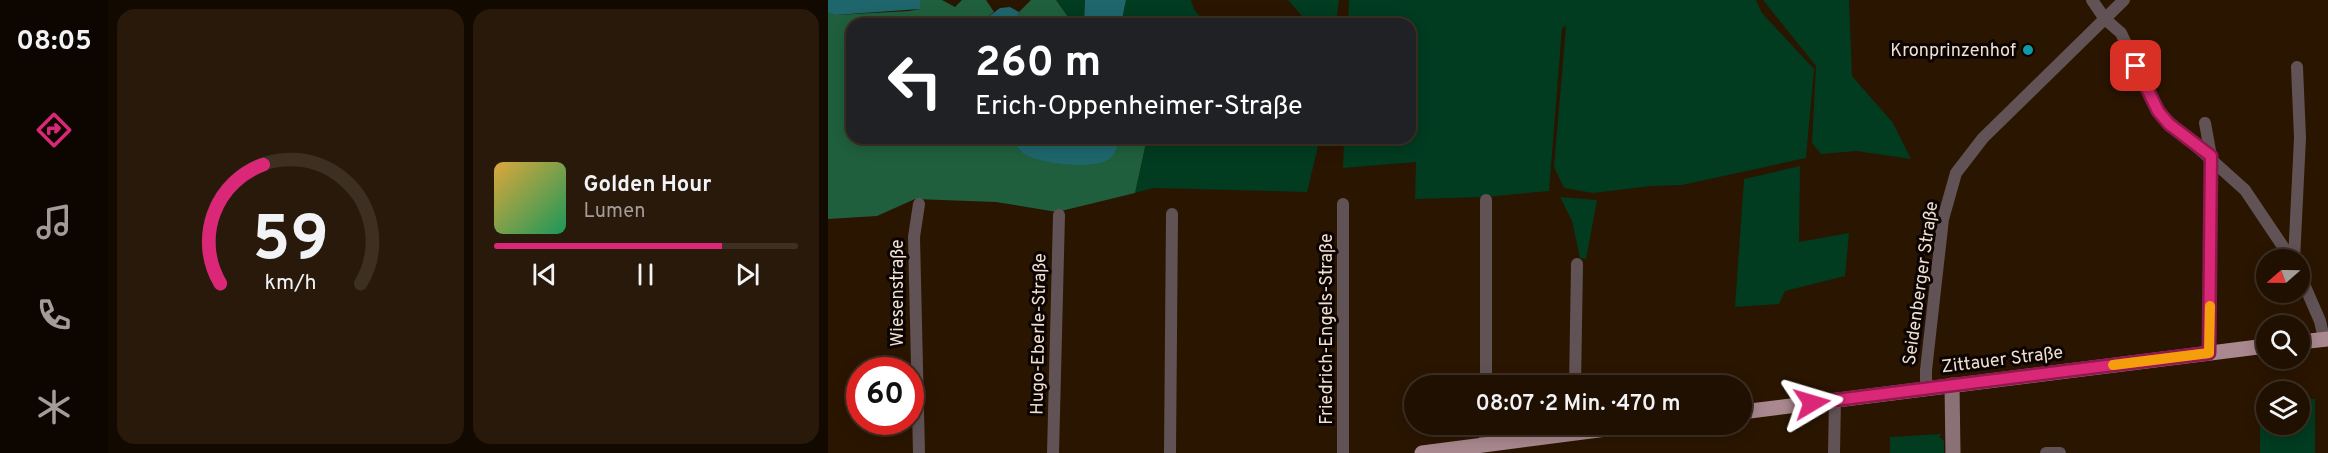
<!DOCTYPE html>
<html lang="de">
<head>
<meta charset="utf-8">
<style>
  body { margin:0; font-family:Overpass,sans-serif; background:#28190b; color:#f1f3f6; height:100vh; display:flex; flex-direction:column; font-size:22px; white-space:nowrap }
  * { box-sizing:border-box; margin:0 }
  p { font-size:20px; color:#a29d99 }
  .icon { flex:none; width:33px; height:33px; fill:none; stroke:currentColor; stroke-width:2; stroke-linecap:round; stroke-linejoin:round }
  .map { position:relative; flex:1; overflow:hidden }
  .side { display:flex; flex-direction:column; gap:9px; padding:9px; background:#120901; width:720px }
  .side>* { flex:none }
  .guide { position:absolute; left:18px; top:18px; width:570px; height:126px; border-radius:18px; box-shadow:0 3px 15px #0003,0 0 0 2px #3d3023; background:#202124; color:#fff; overflow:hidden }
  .needle { width:39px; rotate:250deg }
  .fabs { position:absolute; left:1428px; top:249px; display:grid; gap:12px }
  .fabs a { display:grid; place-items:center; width:54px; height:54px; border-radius:50%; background:#201001; box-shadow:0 3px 15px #0003,0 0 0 2px #3d3023; font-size:30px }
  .speed { position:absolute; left:18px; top:357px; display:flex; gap:12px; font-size:30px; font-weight:700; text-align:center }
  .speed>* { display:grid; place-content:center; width:78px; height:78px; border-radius:50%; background:#201001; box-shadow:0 3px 15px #0003,0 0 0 2px #3d3023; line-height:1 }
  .speed .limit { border:9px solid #d22; background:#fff; color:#111 }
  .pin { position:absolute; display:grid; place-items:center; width:51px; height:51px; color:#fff; margin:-26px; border-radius:12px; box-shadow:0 3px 9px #0006 }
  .me { position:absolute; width:66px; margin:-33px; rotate:83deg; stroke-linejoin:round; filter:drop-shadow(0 0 4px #0008) }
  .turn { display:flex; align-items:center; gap:21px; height:126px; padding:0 30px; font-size:27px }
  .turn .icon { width:78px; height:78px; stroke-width:2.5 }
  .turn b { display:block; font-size:42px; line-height:51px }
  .side .widget { flex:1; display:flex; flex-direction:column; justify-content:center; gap:9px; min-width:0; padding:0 21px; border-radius:18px; background:#28190b }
  .side .dial { align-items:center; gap:0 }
  .dial svg { height:156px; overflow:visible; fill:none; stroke:#3d3023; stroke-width:7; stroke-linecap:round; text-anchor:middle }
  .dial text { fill:#f1f3f6; stroke:none }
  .song { display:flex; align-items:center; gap:18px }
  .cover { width:72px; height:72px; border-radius:9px; background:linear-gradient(135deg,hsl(40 70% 55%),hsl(150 70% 35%)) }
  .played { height:6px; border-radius:3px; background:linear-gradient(90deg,#db2777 75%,#3d3023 75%) }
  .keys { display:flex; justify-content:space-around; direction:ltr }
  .side .tiles { flex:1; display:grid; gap:9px; grid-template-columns:repeat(2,1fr) }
  .trip { position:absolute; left:576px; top:375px; width:348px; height:60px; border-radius:30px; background:#201001; box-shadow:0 3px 15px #0003,0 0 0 2px #3d3023; font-weight:600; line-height:60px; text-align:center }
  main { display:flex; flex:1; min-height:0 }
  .tabs { display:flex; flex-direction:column; width:108px; justify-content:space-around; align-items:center; background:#0d0600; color:#a29d99 }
  .tabs .icon { width:42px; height:42px }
  .tabs .current { color:#db2777 }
  .tabs b { font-size:27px; color:#f1f3f6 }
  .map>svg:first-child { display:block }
  .green { fill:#013b20 }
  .forest { fill:#1f5f3d }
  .water { fill:#1e666c }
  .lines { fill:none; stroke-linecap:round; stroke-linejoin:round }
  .street { stroke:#615255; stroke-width:12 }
  .secondary { stroke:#8a7176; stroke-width:15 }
  .primary { stroke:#a9888f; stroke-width:15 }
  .route-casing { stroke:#8e194d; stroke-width:15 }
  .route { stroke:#db2777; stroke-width:10 }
  .slow { stroke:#f59e0b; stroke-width:10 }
  .culture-dot { fill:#0f9aa8; stroke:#0c0401; stroke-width:2 }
  .labels { text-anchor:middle; stroke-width:6; stroke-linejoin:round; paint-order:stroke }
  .poi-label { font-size:18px; fill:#efe0d3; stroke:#0c0401; text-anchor:end }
  .street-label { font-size:18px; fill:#efe0d3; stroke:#0c0401 }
</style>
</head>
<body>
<main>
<nav class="tabs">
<b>08:05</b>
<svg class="icon current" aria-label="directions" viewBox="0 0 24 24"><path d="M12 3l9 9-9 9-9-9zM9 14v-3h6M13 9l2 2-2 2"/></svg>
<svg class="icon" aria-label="music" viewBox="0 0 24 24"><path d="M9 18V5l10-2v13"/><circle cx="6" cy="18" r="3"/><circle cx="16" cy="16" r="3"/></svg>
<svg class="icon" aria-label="phone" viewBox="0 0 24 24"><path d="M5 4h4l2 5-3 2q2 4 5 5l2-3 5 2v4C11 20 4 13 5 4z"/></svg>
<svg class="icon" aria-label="climate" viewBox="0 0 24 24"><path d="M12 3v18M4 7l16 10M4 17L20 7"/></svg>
</nav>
<section class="side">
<div class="tiles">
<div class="widget dial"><svg viewBox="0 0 100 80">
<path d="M14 69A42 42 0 1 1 86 69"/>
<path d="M14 69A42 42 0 0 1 36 8" stroke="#db2777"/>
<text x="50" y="56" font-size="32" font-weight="700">59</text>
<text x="50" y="72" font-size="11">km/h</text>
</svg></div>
<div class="widget">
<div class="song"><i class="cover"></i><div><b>Golden Hour</b><p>Lumen</p></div></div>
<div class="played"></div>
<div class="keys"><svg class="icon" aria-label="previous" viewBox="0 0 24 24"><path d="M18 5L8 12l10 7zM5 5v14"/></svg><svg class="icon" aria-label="pause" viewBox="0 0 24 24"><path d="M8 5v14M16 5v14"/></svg><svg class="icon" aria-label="next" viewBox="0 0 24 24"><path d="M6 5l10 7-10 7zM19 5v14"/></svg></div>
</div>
</div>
</section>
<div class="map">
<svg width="1500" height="453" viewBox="0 0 1500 453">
  <rect width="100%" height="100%" fill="#2a1501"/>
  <!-- green -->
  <g class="green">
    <polygon points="228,0 257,0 256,24 245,24"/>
    <path d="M 298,0 L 363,0 C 367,18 378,20 393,24 L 293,24 Z"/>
    <polygon points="460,0 511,0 508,24 481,24"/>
    <polygon points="521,0 928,0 934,13 986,69 978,158 854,185 823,186 765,193 736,188 726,167 738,26 734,28 721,191 657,197 587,199 588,162 515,168 516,138 582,138 582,24 520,24"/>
    <polygon points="935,0 1021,0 1024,76 1065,123 1083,159 1028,151 993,154 984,143 988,66"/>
    <polygon points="319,138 492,138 479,192 325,188 307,193"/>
    <polygon points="972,166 971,242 1021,233 1017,276 957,291 951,304 907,307 916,179"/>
    <polygon points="732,197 769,200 758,259 752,258 744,221"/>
    <polygon points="1432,397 1438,397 1438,424 1472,424 1472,398 1487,399 1487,453 1432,453"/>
    <polygon points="1114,434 1111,437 1116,441 1116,453 1062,453 1062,437"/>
  </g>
  <!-- forest -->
  <g class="forest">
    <polygon points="92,0 114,0 127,7 134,0 158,0 166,12 151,24 24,24 24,138 184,138 193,152 289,147 290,138 319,138 307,193 229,212 168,202 87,199 49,216 0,219 0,11 7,15 81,11 92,9"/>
    <polygon points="203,0 228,0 245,24 187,24 191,12"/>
  </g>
  <!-- water -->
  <g class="water">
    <polygon points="0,0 92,0 92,9 7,15 0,12"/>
    <polygon points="257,0 298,0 293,24 256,24"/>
    <polygon points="182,7 191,12 187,24 151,24 172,8"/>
    <path d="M 184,138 L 290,138 C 290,146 288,154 281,159 C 266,170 211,164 195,153 C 190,150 187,143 184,138 Z"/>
  </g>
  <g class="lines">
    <!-- street -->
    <g class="street">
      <polyline points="1264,0 1277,19 1293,33 1330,112 1417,190 1464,260"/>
      <polyline points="1377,123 1383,156 1381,353"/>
      <polyline points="1466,260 1472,138 1469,67"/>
      <polyline points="1472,275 1492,321 1496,339"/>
      <polyline points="658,386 658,200"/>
      <polyline points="747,386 749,264"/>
      <polyline points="1098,388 1098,370 1115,219 1128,173 1155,138 1296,0"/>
      <polyline points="657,444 657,424"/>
      <polyline points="91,453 86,237 91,204"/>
      <polyline points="225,453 231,215"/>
      <polyline points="342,453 344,214"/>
      <polyline points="515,453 515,204"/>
      <polyline points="1006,453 1007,400"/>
      <polyline points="1218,453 1232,453"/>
    </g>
    <!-- secondary -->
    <polyline class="secondary" points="1124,385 1125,453"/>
    <!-- primary -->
    <g class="primary">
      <polyline points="1472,342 1500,339"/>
      <polyline points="914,412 1438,346"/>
      <polyline points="594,453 817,424"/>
    </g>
  </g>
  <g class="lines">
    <defs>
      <polyline id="route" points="984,403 1381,353 1383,156 1341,124 1330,111 1308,66"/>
    </defs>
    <!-- route casing -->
    <use href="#route" class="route-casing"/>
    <!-- route -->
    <use href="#route" class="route"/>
    <!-- slow -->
    <polyline class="slow" points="1285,365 1381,353 1382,306"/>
  </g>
  <!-- markers -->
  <circle class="culture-dot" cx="1200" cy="50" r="6"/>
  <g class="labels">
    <!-- poi labels -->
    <g class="poi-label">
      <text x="1188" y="56">Kronprinzenhof</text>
    </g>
    <!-- street labels -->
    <g class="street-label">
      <text transform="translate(1092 283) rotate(-82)" y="6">Seidenberger Straße</text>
      <text transform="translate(69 293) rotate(-90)" y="6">Wiesenstraße</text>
      <text transform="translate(498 329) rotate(-90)" y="6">Friedrich-Engels-Straße</text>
      <text transform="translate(210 334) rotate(-89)" y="6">Hugo-Eberle-Straße</text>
      <text transform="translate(1174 359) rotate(-7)" y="6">Zittauer Straße</text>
    </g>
  </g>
</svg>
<div class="fabs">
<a><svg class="needle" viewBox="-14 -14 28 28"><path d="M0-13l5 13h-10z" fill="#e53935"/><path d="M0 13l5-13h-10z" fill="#a29d99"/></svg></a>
<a><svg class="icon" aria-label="search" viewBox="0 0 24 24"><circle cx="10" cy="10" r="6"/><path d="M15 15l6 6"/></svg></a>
<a><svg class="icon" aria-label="layers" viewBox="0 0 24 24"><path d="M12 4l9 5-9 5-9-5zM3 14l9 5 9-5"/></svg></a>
</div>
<div class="speed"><div class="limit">60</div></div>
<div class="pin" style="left:1308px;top:66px;background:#d93025"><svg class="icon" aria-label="arrive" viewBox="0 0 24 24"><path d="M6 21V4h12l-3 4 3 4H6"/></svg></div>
<svg class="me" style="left:984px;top:403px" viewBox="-20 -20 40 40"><path d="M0-17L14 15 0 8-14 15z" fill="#db2777" stroke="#fff" stroke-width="4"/></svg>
<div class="trip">08:07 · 2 Min. · 470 m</div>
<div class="guide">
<div class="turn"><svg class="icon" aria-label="left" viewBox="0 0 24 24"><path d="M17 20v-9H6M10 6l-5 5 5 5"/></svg><div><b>260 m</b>Erich-Oppenheimer-Straße</div></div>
</div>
</div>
</main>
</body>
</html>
